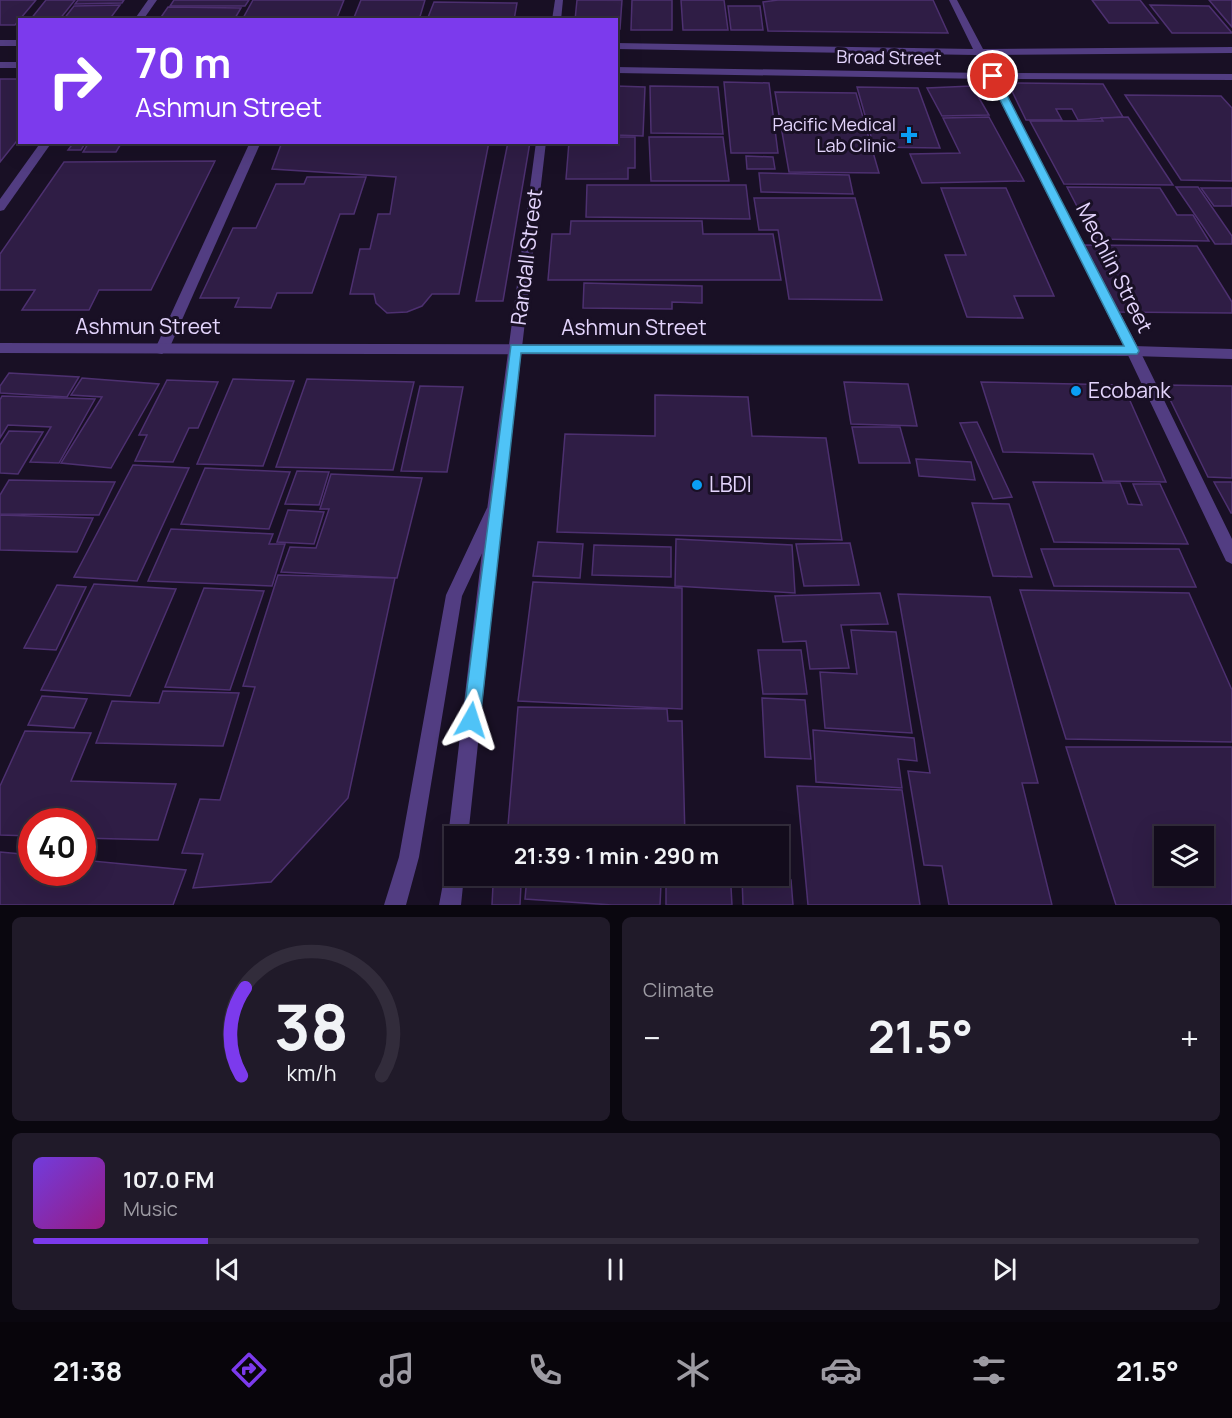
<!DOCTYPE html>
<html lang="en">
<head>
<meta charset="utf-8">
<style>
  body { margin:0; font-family:Manrope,sans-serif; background:#201a29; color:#f1f3f6; height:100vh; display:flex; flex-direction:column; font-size:22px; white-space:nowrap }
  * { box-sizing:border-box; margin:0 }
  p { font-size:20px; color:#9d9ba3 }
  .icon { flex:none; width:33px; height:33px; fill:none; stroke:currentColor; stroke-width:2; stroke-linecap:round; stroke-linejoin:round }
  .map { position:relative; height:905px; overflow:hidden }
  .panel { display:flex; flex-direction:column; gap:12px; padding:12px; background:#0a070f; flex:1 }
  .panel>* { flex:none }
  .guide { position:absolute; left:18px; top:18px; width:600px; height:126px; border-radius:0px; box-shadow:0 6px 24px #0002,0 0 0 2px #322c3b; background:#7c3aed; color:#fff; overflow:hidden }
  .tools { position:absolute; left:1154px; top:826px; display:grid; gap:12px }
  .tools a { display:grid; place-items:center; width:60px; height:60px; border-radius:0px; background:#130c1c; box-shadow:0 6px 24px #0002,0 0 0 2px #322c3b; font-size:30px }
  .speed { position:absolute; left:18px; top:808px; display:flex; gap:12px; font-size:30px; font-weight:700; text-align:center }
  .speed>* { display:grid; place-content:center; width:78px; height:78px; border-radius:50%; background:#130c1c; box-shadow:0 6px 24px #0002,0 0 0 2px #322c3b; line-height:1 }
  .speed .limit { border:9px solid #d22; background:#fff; color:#111 }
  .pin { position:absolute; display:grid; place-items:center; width:51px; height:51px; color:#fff; margin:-26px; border:3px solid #fff; border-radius:50%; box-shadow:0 2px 6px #0007 }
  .me { position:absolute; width:66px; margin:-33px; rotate:6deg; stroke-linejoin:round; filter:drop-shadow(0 0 4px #0008) }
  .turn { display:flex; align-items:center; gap:21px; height:126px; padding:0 18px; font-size:27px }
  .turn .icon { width:78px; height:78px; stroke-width:2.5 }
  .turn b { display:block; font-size:42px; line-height:51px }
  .big { font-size:45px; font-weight:700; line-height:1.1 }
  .panel .widget { flex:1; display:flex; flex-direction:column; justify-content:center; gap:9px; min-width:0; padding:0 21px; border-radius:9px; background:#201a29 }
  .panel .dial { align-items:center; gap:0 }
  .dial svg { height:156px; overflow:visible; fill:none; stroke:#322c3b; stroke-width:7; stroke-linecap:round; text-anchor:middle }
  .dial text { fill:#f1f3f6; stroke:none }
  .song { display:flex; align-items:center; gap:18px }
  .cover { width:72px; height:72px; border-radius:9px; background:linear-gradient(135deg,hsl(260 70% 55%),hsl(310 70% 35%)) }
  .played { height:6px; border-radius:3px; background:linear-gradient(90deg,#7c3aed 15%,#322c3b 15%) }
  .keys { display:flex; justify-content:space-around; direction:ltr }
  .heat { display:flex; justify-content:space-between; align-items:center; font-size:33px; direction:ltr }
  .panel .tiles { flex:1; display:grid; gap:12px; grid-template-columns:1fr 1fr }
  .widget:last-child { grid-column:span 2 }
  .trip { position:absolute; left:444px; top:826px; width:345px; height:60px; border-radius:0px; background:#130c1c; box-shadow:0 6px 24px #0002,0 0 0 2px #322c3b; font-weight:700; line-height:60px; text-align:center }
  .menu { display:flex; height:96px; justify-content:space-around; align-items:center; background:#08050b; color:#9d9ba3 }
  .menu .icon { width:42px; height:42px }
  .menu .on { color:#7c3aed }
  .menu b { font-size:27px; color:#f1f3f6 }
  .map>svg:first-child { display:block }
  .building { fill:#2f1d45; stroke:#4d3070; stroke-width:1.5; fill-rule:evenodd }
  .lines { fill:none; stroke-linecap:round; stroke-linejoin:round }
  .service { fill:#523d82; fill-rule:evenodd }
  .minor { fill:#523d82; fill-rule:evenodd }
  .tertiary { fill:#523d82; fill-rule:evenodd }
  .route { fill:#4fc3f7; stroke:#337fa1; stroke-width:1.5 }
  .poi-dot { fill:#0a9ef4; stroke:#191025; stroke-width:2 }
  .labels { text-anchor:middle; stroke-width:6; stroke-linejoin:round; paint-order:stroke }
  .far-street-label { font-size:18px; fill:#e4d5fd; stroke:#191025 }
  .far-poi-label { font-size:18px; fill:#e4d5fd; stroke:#191025; text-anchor:end }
  .street-label { font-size:21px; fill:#e4d5fd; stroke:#191025 }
  .poi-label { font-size:21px; fill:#e4d5fd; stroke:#191025; text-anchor:start }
</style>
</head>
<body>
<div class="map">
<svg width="1232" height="905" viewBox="0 0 1232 905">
  <rect width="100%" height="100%" fill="#191025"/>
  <!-- building -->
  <g class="building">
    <polygon points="0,0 36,0 15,25 0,25"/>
    <polygon points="46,0 75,0 59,20 30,20"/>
    <polygon points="78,0 124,0 122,3 75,4"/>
    <polygon points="174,0 249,0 245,6 170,6"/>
    <polygon points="253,0 344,0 336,20 242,20"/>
    <polygon points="361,0 425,0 419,20 353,20"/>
    <polygon points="577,0 622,0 620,29 616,29 616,20 575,20"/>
    <polygon points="632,0 672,0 672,30 631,30"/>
    <polygon points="681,0 724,0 728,30 683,30"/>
    <polygon points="778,0 933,0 948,33 768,31 763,2"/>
    <polygon points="1092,0 1140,0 1158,23 1109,23"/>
    <polygon points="1209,0 1232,0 1232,27"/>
    <polygon points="434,2 517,3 514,20 427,20"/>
    <polygon points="120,5 109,20 63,20 74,6"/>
    <polygon points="1150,5 1209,6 1232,33 1172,33"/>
    <polygon points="728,6 760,6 763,30 731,30"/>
    <polygon points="168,7 241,8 234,20 159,20"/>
    <polygon points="0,79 20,79 20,137 0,162"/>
    <polygon points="724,82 769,83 778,153 731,153"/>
    <polygon points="1008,83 1103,84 1123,117 1078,120 1072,109 1056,109 1062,120 1026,120"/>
    <polygon points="616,86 645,87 643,136 616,135"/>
    <polygon points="650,86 718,87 723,134 651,133"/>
    <polygon points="972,86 989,115 942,116 927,88"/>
    <polygon points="857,87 918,88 940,148 874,147"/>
    <polygon points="775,92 856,93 879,173 789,172"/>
    <polygon points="1125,95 1221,96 1232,108 1232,181 1181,180"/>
    <polygon points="989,117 1024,181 922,183 910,154 960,153 943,118"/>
    <polygon points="1128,117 1173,185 1064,184 1030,121 1103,121 1101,118"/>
    <polygon points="616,137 635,137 635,168 628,168 628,179 566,179 569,142 616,142"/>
    <polygon points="649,137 723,137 729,181 651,181"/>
    <polygon points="74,142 86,142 81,150 68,150"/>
    <polygon points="89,142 122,142 116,152 83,152"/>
    <polygon points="282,142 489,142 459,294 432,294 422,306 407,312 387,313 376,303 374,294 350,294 360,249 370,249 378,214 390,214 396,177 272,169"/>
    <polygon points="508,142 530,142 503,301 476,301"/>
    <polygon points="746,156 773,157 775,169 747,169"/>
    <polygon points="215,161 151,290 99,290 89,310 22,310 35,290 0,290 0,254 64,162"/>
    <polygon points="759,173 849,175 853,194 761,192"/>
    <polygon points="307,177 366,177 354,214 340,214 312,293 277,293 271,308 235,307 239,298 200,298 233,228 256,228 276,184 304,184"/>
    <polygon points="587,185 746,185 750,219 586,217"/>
    <polygon points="1067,187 1160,188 1177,215 1193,215 1209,241 1094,239"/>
    <polygon points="1176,187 1198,187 1232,236 1232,244 1215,244"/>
    <polygon points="941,188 1006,188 1054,296 1014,296 1023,318 967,317 945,255 966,255"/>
    <polygon points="1201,188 1232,188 1232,206 1214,206"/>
    <polygon points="754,198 855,198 882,300 789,299 778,230 759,230"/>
    <polygon points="571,221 702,221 703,234 773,234 781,280 548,280 552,234 570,234"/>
    <polygon points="1083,245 1197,246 1232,302 1232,313 1116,312"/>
    <polygon points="584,283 702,286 702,303 672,302 672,309 583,308"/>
    <polygon points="9,373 79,377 67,397 0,393 0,386"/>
    <polygon points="82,378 159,384 111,468 61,463 102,397 71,395"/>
    <polygon points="233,379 294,381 263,466 197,464"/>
    <polygon points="307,379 414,382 393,470 276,467"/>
    <polygon points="167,380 218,382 198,428 189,428 173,462 135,461 147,435 139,435"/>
    <polygon points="844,382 908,384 917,426 851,424"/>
    <polygon points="981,382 1123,385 1166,482 1103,481 1093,454 1003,452"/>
    <polygon points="1163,385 1232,386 1232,478 1208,477"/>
    <polygon points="420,386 463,387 447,472 401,471"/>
    <polygon points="655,395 748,397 752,436 826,438 842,540 557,532 565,434 655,436"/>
    <polygon points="2,396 95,399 59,463 30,462 51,427 8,425 0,438 0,400"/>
    <polygon points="977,422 1012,497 993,499 960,423"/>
    <polygon points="852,427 900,427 910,463 859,463"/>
    <polygon points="9,431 43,432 18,474 0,473 0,445"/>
    <polygon points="916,459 971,462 975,480 919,476"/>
    <polygon points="133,465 189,468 137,581 74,577"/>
    <polygon points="205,468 290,472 269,529 181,524"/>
    <polygon points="297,471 329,472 319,505 285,504"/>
    <polygon points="331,474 422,478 397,578 281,572 290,547 316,548 329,509 320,509"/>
    <polygon points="9,480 115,482 99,515 0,514 0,495"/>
    <polygon points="1033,482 1120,483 1128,504 1142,505 1133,484 1160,484 1188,544 1054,542"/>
    <polygon points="1214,482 1232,482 1232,513 1231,513"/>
    <polygon points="972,503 1009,504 1032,577 993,576"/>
    <polygon points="288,510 324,512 314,544 277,542"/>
    <polygon points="0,515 93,518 77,552 0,550"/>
    <polygon points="171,529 273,534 269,544 285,544 272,586 148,581"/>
    <polygon points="676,539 792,545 795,593 675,586"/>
    <polygon points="538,542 583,544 580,578 533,576"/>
    <polygon points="850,543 859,585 804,586 796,544"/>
    <polygon points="594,545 671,547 671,577 592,575"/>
    <polygon points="1041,549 1179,549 1196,587 1054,586"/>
    <polygon points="278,575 395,578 348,798 271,882 193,888 203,854 182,853 200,799 220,800 255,687 243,686"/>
    <polygon points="533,582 682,588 682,709 518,701"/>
    <polygon points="94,584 176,589 130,696 41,690"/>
    <polygon points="57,585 86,587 56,650 24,648"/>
    <polygon points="204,588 264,591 230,690 165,687"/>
    <polygon points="1020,590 1189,593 1232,690 1232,742 1066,739"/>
    <polygon points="880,593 888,624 841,625 849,668 810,669 806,641 783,642 775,596"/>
    <polygon points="898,594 990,597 1038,783 1022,783 1052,905 949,905 942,866 924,865 908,771 930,773"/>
    <polygon points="851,630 896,632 912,733 825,728 820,672 857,674"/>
    <polygon points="758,650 801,650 807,694 763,694"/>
    <polygon points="163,691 239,693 223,746 96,743 112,701 159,703"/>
    <polygon points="42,696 87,699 74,728 28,725"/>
    <polygon points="762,698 805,700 811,759 765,757"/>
    <polygon points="518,707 667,709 668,721 682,721 685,837 507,837"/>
    <polygon points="813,730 914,738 917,761 898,759 902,788 816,782"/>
    <polygon points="25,731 91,733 71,781 176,784 158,840 82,838 82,822 32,822 32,836 0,835 0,786"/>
    <path d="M 1066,747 L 1232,747 L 1232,905 L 1116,905 ZM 1164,837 L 1203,837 L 1203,876 L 1164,876 Z"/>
    <polygon points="797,786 902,790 920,905 808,905"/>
    <polygon points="0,852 32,855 32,873 82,873 82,860 186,870 173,905 0,905"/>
    <polygon points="527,876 661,884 660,905 612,905 525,899"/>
    <polygon points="742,877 791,880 793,905 743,905"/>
    <polygon points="493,885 521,885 520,905 492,905"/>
    <polygon points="666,886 731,887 732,905 666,905"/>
  </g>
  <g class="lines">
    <!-- service -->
    <polygon class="service" points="250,142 261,142 169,349 162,354 157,353 155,349"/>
    <!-- minor -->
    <g class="minor">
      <polygon points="148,0 157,0 143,20 134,20"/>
      <polygon points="41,142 52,142 4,210 0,211 0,199"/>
      <polygon points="0,343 1133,346 1232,349 1232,359 1133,356 0,353"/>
      <polygon points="493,506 499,508 501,513 462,596 419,857 406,905 384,905 399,857 446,595 487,508"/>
    </g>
    <!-- tertiary -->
    <g class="tertiary">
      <polygon points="555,0 563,0 561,20 552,20"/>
      <polygon points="949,0 957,0 983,49 1232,47 1232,53 986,55 995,73 1232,74 1232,80 998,79 1140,351 1232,539 1232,564 1226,561 1126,351 989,79 616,73 616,67 986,73 976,55 616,49 616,43 973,49"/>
      <rect x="0" y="40" width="20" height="6"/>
      <rect x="0" y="62" width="20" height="6"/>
      <polygon points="536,142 546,142 503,510 468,837 454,837 454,846 451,844 448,837 487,510"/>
      <polygon points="454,859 454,876 464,876 461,905 439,905 447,862"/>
    </g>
  </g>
  <!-- route -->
  <polygon class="route" points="990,74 997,76 1139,351 1137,354 521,353 480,720 477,726 471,729 465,726 463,720 511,345 1124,346 988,76"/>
  <!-- markers -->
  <g class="poi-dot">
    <path d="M906 126h6v6h6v6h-6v6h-6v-6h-6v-6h6z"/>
    <circle cx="1076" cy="391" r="6"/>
    <circle cx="697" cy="485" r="6"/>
  </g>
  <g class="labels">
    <!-- far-street labels -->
    <g class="far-street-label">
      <text transform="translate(889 58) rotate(1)" y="6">Broad Street</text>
    </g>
    <!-- far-poi labels -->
    <g class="far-poi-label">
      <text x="896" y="131">Pacific Medical<tspan x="896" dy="21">Lab Clinic</tspan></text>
    </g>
    <!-- street labels -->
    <g class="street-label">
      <text transform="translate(527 257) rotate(-83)" y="7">Randall Street</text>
      <text transform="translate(1114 268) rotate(63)" y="7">Mechlin Street</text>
      <text x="148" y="334">Ashmun Street</text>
      <text x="634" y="335">Ashmun Street</text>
    </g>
    <!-- poi labels -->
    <g class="poi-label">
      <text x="1088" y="398">Ecobank</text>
      <text x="709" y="492">LBDI</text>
    </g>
  </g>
</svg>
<div class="tools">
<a><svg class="icon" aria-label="layers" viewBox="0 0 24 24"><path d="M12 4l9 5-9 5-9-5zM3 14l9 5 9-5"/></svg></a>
</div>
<div class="speed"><div class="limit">40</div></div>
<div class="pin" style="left:993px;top:76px;background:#d93025"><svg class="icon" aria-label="arrive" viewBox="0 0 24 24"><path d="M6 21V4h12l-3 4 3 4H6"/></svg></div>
<svg class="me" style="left:471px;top:720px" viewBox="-20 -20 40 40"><path d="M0-17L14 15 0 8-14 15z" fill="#4fc3f7" stroke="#fff" stroke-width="4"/></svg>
<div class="trip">21:39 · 1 min · 290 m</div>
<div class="guide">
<div class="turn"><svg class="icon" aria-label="right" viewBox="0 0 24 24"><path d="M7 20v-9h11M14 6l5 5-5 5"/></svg><div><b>70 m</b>Ashmun Street</div></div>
</div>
</div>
<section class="panel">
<div class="tiles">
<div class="widget dial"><svg viewBox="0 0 100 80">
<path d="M14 69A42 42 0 1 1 86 69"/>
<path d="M14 69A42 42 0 0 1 16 24" stroke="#7c3aed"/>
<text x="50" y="56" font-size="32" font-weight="700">38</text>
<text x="50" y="72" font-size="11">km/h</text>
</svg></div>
<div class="widget"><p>Climate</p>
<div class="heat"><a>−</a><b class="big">21.5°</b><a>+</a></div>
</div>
<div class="widget">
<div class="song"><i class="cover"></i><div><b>107.0 FM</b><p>Music</p></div></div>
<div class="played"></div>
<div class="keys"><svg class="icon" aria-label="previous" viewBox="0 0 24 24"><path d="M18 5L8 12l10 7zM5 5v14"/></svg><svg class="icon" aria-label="pause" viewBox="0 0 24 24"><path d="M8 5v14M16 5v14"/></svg><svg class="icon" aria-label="next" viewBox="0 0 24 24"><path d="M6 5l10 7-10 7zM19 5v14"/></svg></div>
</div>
</div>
</section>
<nav class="menu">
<b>21:38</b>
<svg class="icon on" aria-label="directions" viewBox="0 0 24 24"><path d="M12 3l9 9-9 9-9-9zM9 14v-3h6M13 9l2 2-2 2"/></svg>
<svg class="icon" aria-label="music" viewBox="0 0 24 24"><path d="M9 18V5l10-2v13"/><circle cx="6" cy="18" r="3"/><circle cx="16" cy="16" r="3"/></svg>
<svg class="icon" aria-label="phone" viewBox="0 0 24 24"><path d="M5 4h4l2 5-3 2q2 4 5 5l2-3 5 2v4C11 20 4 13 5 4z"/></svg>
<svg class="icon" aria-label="climate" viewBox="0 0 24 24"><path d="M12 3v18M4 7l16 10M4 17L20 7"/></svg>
<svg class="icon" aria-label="car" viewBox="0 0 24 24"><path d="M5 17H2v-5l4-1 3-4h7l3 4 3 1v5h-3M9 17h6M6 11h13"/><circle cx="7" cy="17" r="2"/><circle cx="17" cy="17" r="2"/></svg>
<svg class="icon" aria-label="filters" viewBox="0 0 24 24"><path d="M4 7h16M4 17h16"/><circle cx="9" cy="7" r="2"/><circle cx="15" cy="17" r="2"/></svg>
<b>21.5°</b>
</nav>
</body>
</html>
